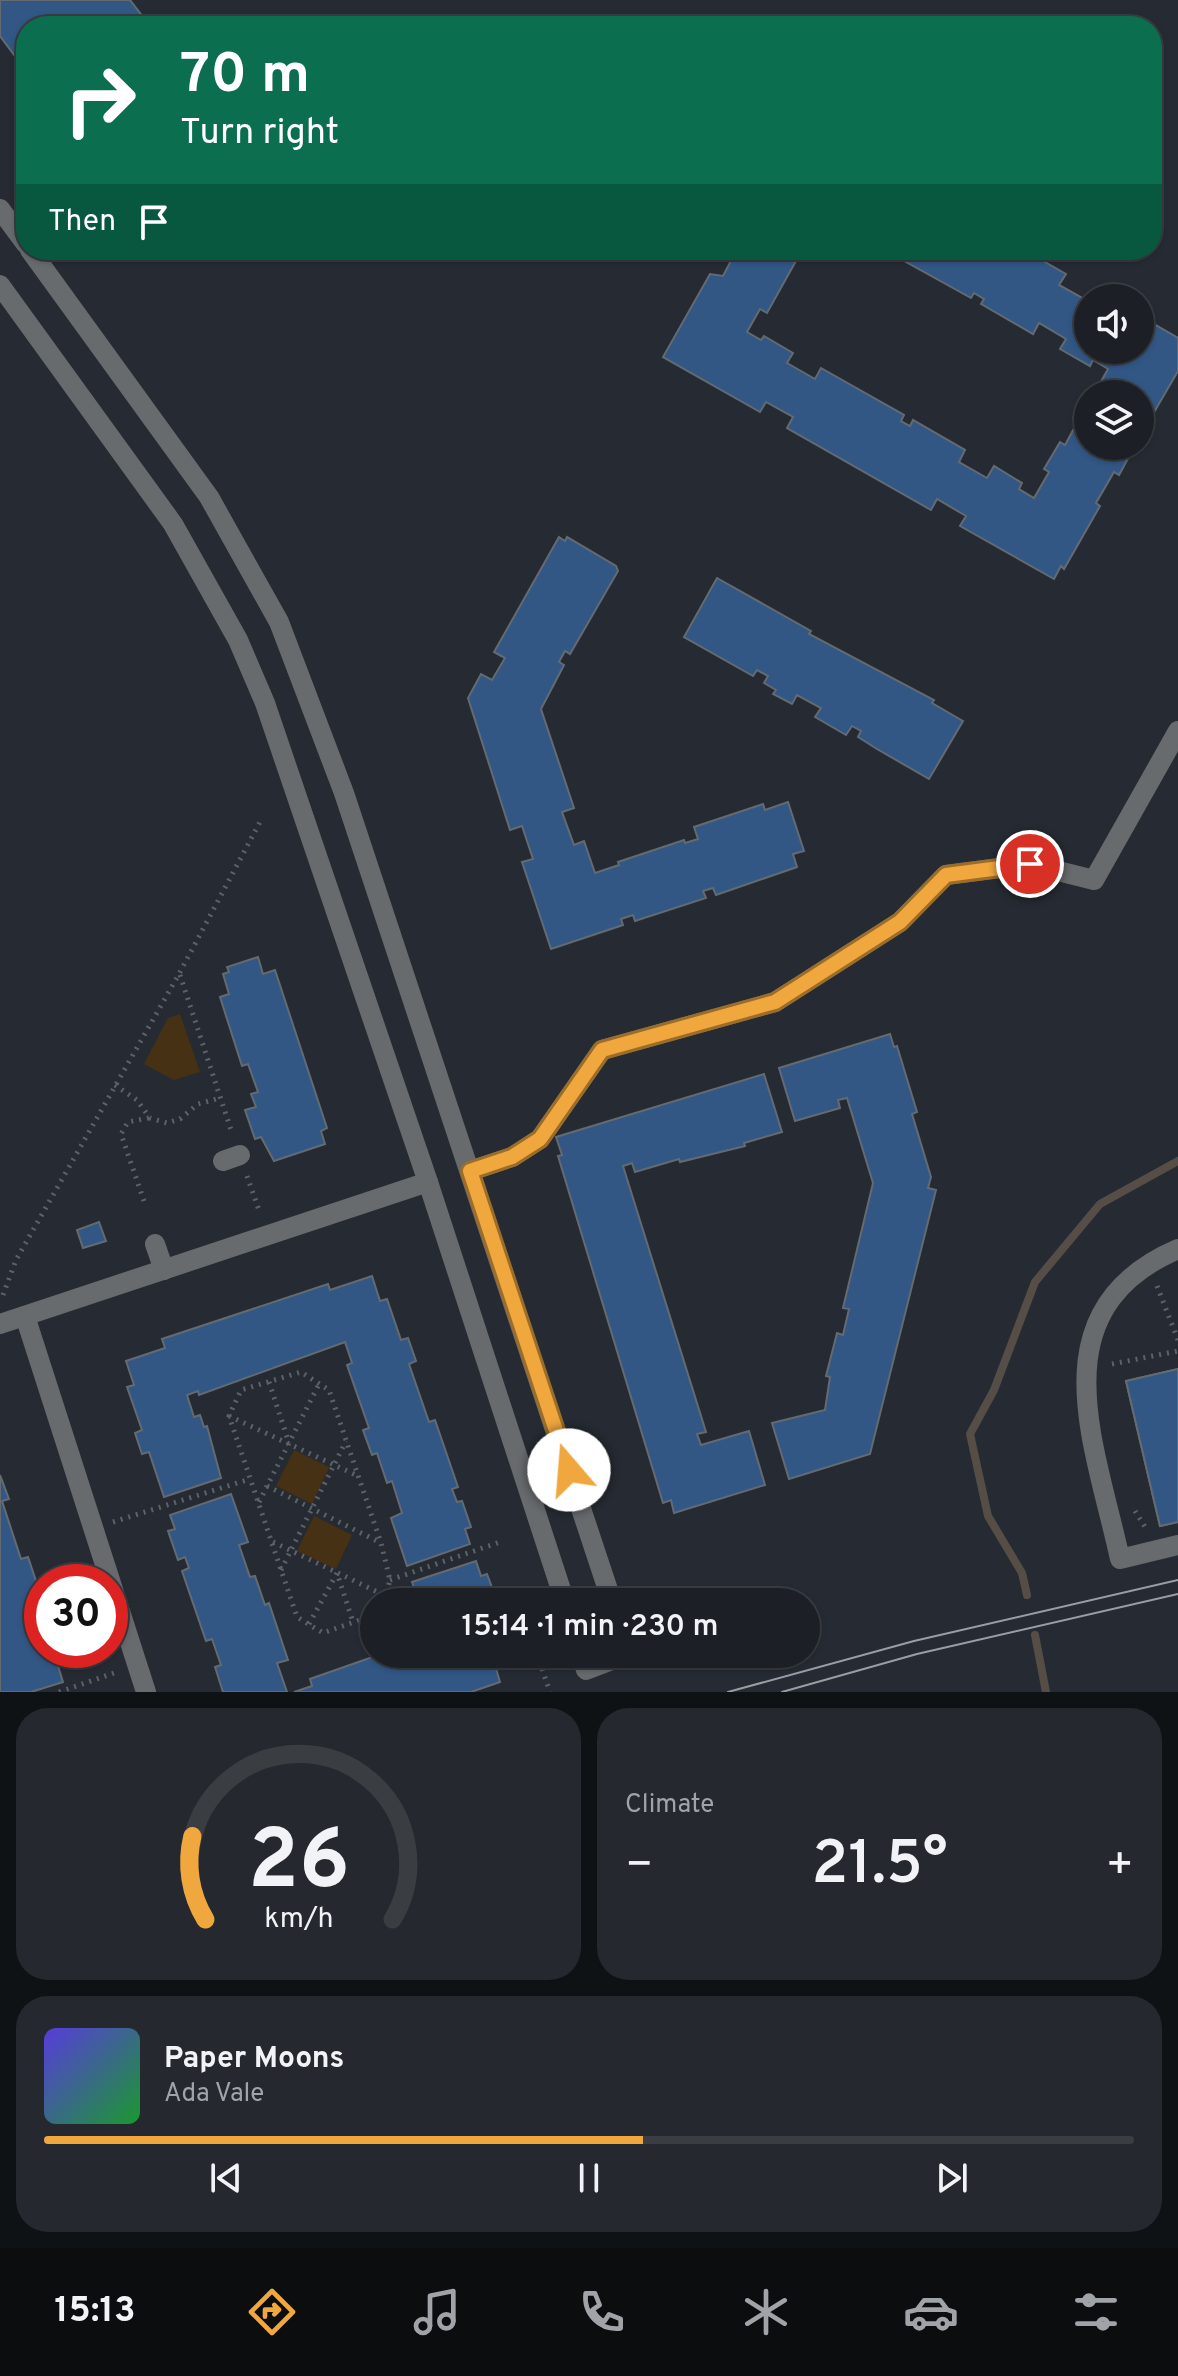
<!DOCTYPE html>
<html lang="en">
<head>
<meta charset="utf-8">
<style>
  body { margin:0; font-family:Overpass,sans-serif; background:#25282e; color:#f1f3f6; height:100vh; display:flex; flex-direction:column; font-size:30px; white-space:nowrap }
  * { box-sizing:border-box; margin:0 }
  p { font-size:26px; color:#a0a3a7 }
  .icon { flex:none; width:44px; height:44px; fill:none; stroke:currentColor; stroke-width:2; stroke-linecap:round; stroke-linejoin:round }
  .map { position:relative; height:1692px; overflow:hidden }
  .side { display:flex; flex-direction:column; gap:16px; padding:16px; background:#0f1215; flex:1 }
  .side>* { flex:none }
  .top-card { position:absolute; left:16px; top:16px; width:1146px; height:244px; border-radius:32px; box-shadow:0 2px 6px #0004,0 0 0 2px #3a3e43; background:#0b6e4f; color:#fff; overflow:hidden }
  .tools { position:absolute; left:1074px; top:284px; display:grid; gap:16px }
  .tools a { display:grid; place-items:center; width:80px; height:80px; border-radius:50%; background:#1c2026; box-shadow:0 2px 6px #0004,0 0 0 2px #3a3e43; font-size:40px }
  .speed { position:absolute; left:24px; top:1564px; display:flex; gap:16px; font-size:40px; font-weight:700; text-align:center }
  .speed>* { display:grid; place-content:center; width:104px; height:104px; border-radius:50%; background:#1c2026; box-shadow:0 2px 6px #0004,0 0 0 2px #3a3e43; line-height:1 }
  .speed .limit { border:12px solid #d22; background:#fff; color:#111 }
  .pin { position:absolute; display:grid; place-items:center; width:68px; height:68px; color:#fff; margin:-34px; border:4px solid #fff; border-radius:50%; box-shadow:0 2px 8px #0007 }
  .me { position:absolute; width:88px; margin:-44px; rotate:342deg; stroke-linejoin:round; filter:drop-shadow(0 0 6px #0008) }
  .turn { display:flex; align-items:center; gap:28px; height:168px; padding:0 32px; font-size:36px }
  .turn .icon { width:104px; height:104px; stroke-width:2.5 }
  .turn b { display:block; font-size:56px; line-height:68px }
  .then { display:flex; align-items:center; height:76px; padding:0 32px; background:#0003; gap:16px; font-size:30px }
  .big { font-size:60px; font-weight:600; line-height:1.1 }
  .side .widget { flex:1; display:flex; flex-direction:column; justify-content:center; gap:12px; min-width:0; padding:0 28px; border-radius:32px; background:#25282e }
  .side .dial { align-items:center; gap:0 }
  .dial svg { height:208px; overflow:visible; fill:none; stroke:#3a3e43; stroke-width:7; stroke-linecap:round; text-anchor:middle }
  .dial text { fill:#f1f3f6; stroke:none }
  .song { display:flex; align-items:center; gap:24px }
  .cover { width:96px; height:96px; border-radius:12px; background:linear-gradient(135deg,hsl(250 70% 55%),hsl(130 70% 35%)) }
  .played { height:8px; border-radius:4px; background:linear-gradient(90deg,#efa73e 55%,#3a3e43 55%) }
  .keys { display:flex; justify-content:space-around; direction:ltr }
  .heat { display:flex; justify-content:space-between; align-items:center; font-size:44px; direction:ltr }
  .side .tiles { flex:1; display:grid; gap:16px; grid-template-columns:1fr 1fr }
  .widget:last-child { grid-column:span 2 }
  .trip { position:absolute; left:360px; top:1588px; width:460px; height:80px; border-radius:40px; background:#1c2026; box-shadow:0 2px 6px #0004,0 0 0 2px #3a3e43; font-weight:600; line-height:80px; text-align:center }
  .tab-bar { display:flex; height:128px; justify-content:space-around; align-items:center; background:#0b0d0f; color:#a0a3a7 }
  .tab-bar .icon { width:56px; height:56px }
  .tab-bar .selected { color:#efa73e }
  .tab-bar b { font-size:36px; color:#f1f3f6 }
  .map>svg:first-child { display:block }
  .green { fill:#463114 }
  .lines { fill:none; stroke-linecap:round; stroke-linejoin:round }
  .stream { stroke:#564e46; stroke-width:8 }
  .building { fill:#325785; stroke:#636a72; stroke-width:2 }
  .path { stroke:#5d6269; stroke-width:5; stroke-dasharray:2 6; stroke-linecap:butt }
  .minor { stroke:#686b6e; stroke-width:20 }
  .tram { stroke:#9a9ea4; stroke-width:2 }
  .route-casing { stroke:#9b6d28; stroke-width:20 }
  .route { stroke:#efa73e; stroke-width:14 }
</style>
</head>
<body>
<div class="map">
<svg width="1178" height="1692" viewBox="0 0 1178 1692">
  <rect width="100%" height="100%" fill="#262b33"/>
  <!-- green -->
  <g class="green">
    <polygon points="180,1014 200,1072 174,1080 144,1064 168,1018"/>
    <polygon points="294,1450 329,1467 312,1504 276,1486"/>
    <polygon points="314,1516 352,1535 336,1569 297,1551"/>
  </g>
  <g class="lines">
    <!-- stream -->
    <g class="stream">
      <polyline points="1027,1595 1022,1573 988,1516 970,1434 994,1390 1035,1282 1100,1204 1178,1161"/>
      <polyline points="1035,1635 1046,1692"/>
    </g>
  </g>
  <!-- building -->
  <g class="building">
    <polygon points="0,0 130,0 150,26 26,26 26,71 0,36"/>
    <polygon points="730,250 795,250 792,256 797,259 767,313 760,309 747,332 761,340 764,336 793,353 787,363 815,379 821,368 904,415 901,421 910,426 913,420 965,450 959,462 987,478 994,466 1022,483 1019,489 1034,498 1049,472 1044,469 1060,442 1065,445 1078,421 1073,418 1087,393 1089,394 1088,446 1129,446 1126,451 1131,453 1119,475 1114,472 1096,503 1100,506 1064,569 1061,566 1054,579 960,526 966,516 937,499 931,510 787,428 793,417 766,402 760,412 663,357 710,274 723,276 735,253"/>
    <polygon points="903,250 1024,250 1066,274 1059,285 1088,301 1088,350 1140,350 1140,316 1178,338 1178,371 1149,421 1145,419 1140,427 1140,394 1094,394 1108,369 1093,360 1090,366 1060,349 1066,339 1039,323 1033,334 981,304 984,299 974,293 971,298 899,258"/>
    <polygon points="559,537 565,541 567,537 616,566 618,571 570,654 565,651 559,662 564,665 541,709 574,808 562,812 574,845 584,841 595,873 619,865 618,862 684,840 685,843 698,839 694,827 763,804 765,810 788,802 804,851 793,854 797,867 716,895 713,888 703,891 706,898 635,921 633,915 621,919 623,925 551,949 522,862 533,859 522,826 510,830 468,698 481,674 492,680 505,658 494,652"/>
    <polygon points="717,578 811,631 809,634 934,700 932,703 963,721 929,779 877,749 858,737 861,731 852,726 846,735 815,717 821,708 797,695 792,704 773,694 776,690 764,683 768,676 757,670 753,676 684,637"/>
    <polygon points="258,957 263,974 275,970 327,1128 321,1131 325,1144 274,1161 261,1137 255,1139 245,1110 256,1107 251,1094 258,1092 248,1064 242,1066 220,997 229,994 223,974 229,972 227,967"/>
    <polygon points="890,1034 894,1047 897,1046 917,1112 912,1114 931,1177 928,1188 936,1190 870,1454 789,1479 772,1423 825,1410 830,1377 826,1376 837,1333 843,1335 849,1309 843,1308 873,1183 847,1098 838,1100 840,1108 795,1121 779,1068"/>
    <polygon points="764,1074 782,1132 744,1143 745,1146 680,1162 679,1159 635,1172 632,1163 623,1166 706,1432 697,1434 701,1445 749,1431 765,1485 674,1513 671,1500 663,1503 558,1156 562,1155 556,1137"/>
    <polygon points="99,1222 106,1241 83,1248 77,1230"/>
    <polygon points="372,1276 380,1301 387,1299 401,1340 408,1338 416,1361 409,1364 429,1422 435,1420 458,1487 452,1489 457,1502 462,1501 471,1527 465,1529 470,1544 407,1566 391,1518 402,1513 392,1481 387,1483 377,1453 372,1455 363,1430 369,1428 347,1365 352,1363 345,1342 199,1395 198,1391 187,1395 194,1417 200,1415 204,1427 207,1426 221,1478 164,1497 149,1452 142,1454 135,1433 142,1430 127,1387 134,1385 126,1361 165,1348 162,1339 328,1284 330,1290"/>
    <polygon points="1178,1369 1178,1522 1160,1526 1126,1381"/>
    <polygon points="1178,1369 1178,1522 1160,1526 1126,1381"/>
    <polygon points="0,1475 9,1499 2,1501 21,1559 28,1557 42,1599 42,1650 59,1650 64,1664 58,1666 63,1682 31,1692 0,1692"/>
    <polygon points="231,1494 248,1542 239,1545 250,1577 255,1576 265,1605 269,1603 288,1660 277,1663 287,1692 223,1692 215,1667 221,1665 212,1639 206,1641 182,1571 189,1568 185,1557 178,1560 168,1531 175,1529 170,1515"/>
    <polygon points="476,1561 481,1576 487,1574 497,1601 419,1602 412,1582"/>
    <polygon points="381,1654 498,1654 501,1662 495,1665 500,1682 471,1692 294,1692 312,1686 310,1679"/>
  </g>
  <g class="lines">
    <!-- path -->
    <g class="path">
      <polyline points="180,975 232,1133"/>
      <polyline points="115,1085 137,1100 150,1118 167,1123 180,1119 198,1104 220,1098"/>
      <polyline points="247,1176 260,1213"/>
      <polyline points="144,1201 121,1134 128,1122 149,1118"/>
      <polyline points="1157,1286 1178,1340"/>
      <polyline points="3,1295 16,1260 179,974 260,822"/>
      <polyline points="1112,1364 1178,1351"/>
      <polyline points="269,1382 289,1443"/>
      <polyline points="229,1416 358,1476"/>
      <polyline points="267,1486 381,1543"/>
      <polyline points="259,1502 319,1384"/>
      <polyline points="1135,1511 1147,1530"/>
      <polyline points="113,1522 250,1479"/>
      <polyline points="273,1542 386,1596"/>
      <polyline points="281,1570 346,1441"/>
      <polyline points="390,1580 500,1542"/>
      <polyline points="374,1615 323,1633 297,1617 229,1416 241,1390 301,1372 329,1390 381,1543 390,1580 384,1602"/>
      <polyline points="309,1624 337,1573 353,1622"/>
      <polyline points="537,1654 550,1692"/>
      <polyline points="59,1692 117,1672"/>
    </g>
    <!-- minor -->
    <g class="minor">
      <polyline points="0,209 26,244"/>
      <polyline points="30,250 209,497 279,622 344,793 612,1602"/>
      <polyline points="0,285 173,524 238,640 265,703 428,1182 565,1602"/>
      <polyline points="223,1161 240,1155"/>
      <polyline points="470,1171 512,1157 540,1139 602,1050 775,1002 900,922 946,875 1030,864 1094,880 1178,731"/>
      <polyline points="155,1244 164,1270"/>
      <path d="M 1178,1249 C 1036,1310 1095,1443 1120,1559 L 1178,1545"/>
      <polyline points="25,1316 146,1692"/>
      <polyline points="0,1324 428,1182"/>
      <polyline points="581,1654 586,1670 628,1654"/>
    </g>
    <!-- tram -->
    <g class="tram">
      <polyline points="728,1692 914,1641 1178,1580"/>
      <polyline points="782,1692 917,1654 1178,1594"/>
    </g>
  </g>
  <g class="lines">
    <defs>
      <polyline id="route" points="569,1470 470,1171 512,1157 540,1139 602,1050 775,1002 900,922 946,875 1030,864"/>
    </defs>
    <!-- route casing -->
    <use href="#route" class="route-casing"/>
    <!-- route -->
    <use href="#route" class="route"/>
  </g>
</svg>
<div class="tools">
<a><svg class="icon" aria-label="sound" viewBox="0 0 24 24"><path d="M4 9h4l5-4v14l-5-4H4zM17 9q2 3 0 6"/></svg></a>
<a><svg class="icon" aria-label="layers" viewBox="0 0 24 24"><path d="M12 4l9 5-9 5-9-5zM3 14l9 5 9-5"/></svg></a>
</div>
<div class="speed"><div class="limit">30</div></div>
<div class="pin" style="left:1030px;top:864px;background:#d93025"><svg class="icon" aria-label="arrive" viewBox="0 0 24 24"><path d="M6 21V4h12l-3 4 3 4H6"/></svg></div>
<svg class="me" style="left:569px;top:1470px" viewBox="-20 -20 40 40"><circle r="19" fill="#fff"/><path d="M0-13L10 11 0 6-10 11z" fill="#efa73e"/></svg>
<div class="trip">15:14 · 1 min · 230 m</div>
<div class="top-card">
<div class="turn"><svg class="icon" aria-label="right" viewBox="0 0 24 24"><path d="M7 20v-9h11M14 6l5 5-5 5"/></svg><div><b>70 m</b>Turn right</div></div>
<div class="then">Then<svg class="icon" aria-label="arrive" viewBox="0 0 24 24"><path d="M6 21V4h12l-3 4 3 4H6"/></svg></div>
</div>
</div>
<section class="side">
<div class="tiles">
<div class="widget dial"><svg viewBox="0 0 100 80">
<path d="M14 69A42 42 0 1 1 86 69"/>
<path d="M14 69A42 42 0 0 1 9 37" stroke="#efa73e"/>
<text x="50" y="56" font-size="32" font-weight="700">26</text>
<text x="50" y="72" font-size="11">km/h</text>
</svg></div>
<div class="widget"><p>Climate</p>
<div class="heat"><a>−</a><b class="big">21.5°</b><a>+</a></div>
</div>
<div class="widget">
<div class="song"><i class="cover"></i><div><b>Paper Moons</b><p>Ada Vale</p></div></div>
<div class="played"></div>
<div class="keys"><svg class="icon" aria-label="previous" viewBox="0 0 24 24"><path d="M18 5L8 12l10 7zM5 5v14"/></svg><svg class="icon" aria-label="pause" viewBox="0 0 24 24"><path d="M8 5v14M16 5v14"/></svg><svg class="icon" aria-label="next" viewBox="0 0 24 24"><path d="M6 5l10 7-10 7zM19 5v14"/></svg></div>
</div>
</div>
</section>
<nav class="tab-bar">
<b>15:13</b>
<svg class="icon selected" aria-label="directions" viewBox="0 0 24 24"><path d="M12 3l9 9-9 9-9-9zM9 14v-3h6M13 9l2 2-2 2"/></svg>
<svg class="icon" aria-label="music" viewBox="0 0 24 24"><path d="M9 18V5l10-2v13"/><circle cx="6" cy="18" r="3"/><circle cx="16" cy="16" r="3"/></svg>
<svg class="icon" aria-label="phone" viewBox="0 0 24 24"><path d="M5 4h4l2 5-3 2q2 4 5 5l2-3 5 2v4C11 20 4 13 5 4z"/></svg>
<svg class="icon" aria-label="climate" viewBox="0 0 24 24"><path d="M12 3v18M4 7l16 10M4 17L20 7"/></svg>
<svg class="icon" aria-label="car" viewBox="0 0 24 24"><path d="M5 17H2v-5l4-1 3-4h7l3 4 3 1v5h-3M9 17h6M6 11h13"/><circle cx="7" cy="17" r="2"/><circle cx="17" cy="17" r="2"/></svg>
<svg class="icon" aria-label="filters" viewBox="0 0 24 24"><path d="M4 7h16M4 17h16"/><circle cx="9" cy="7" r="2"/><circle cx="15" cy="17" r="2"/></svg>
</nav>
</body>
</html>
